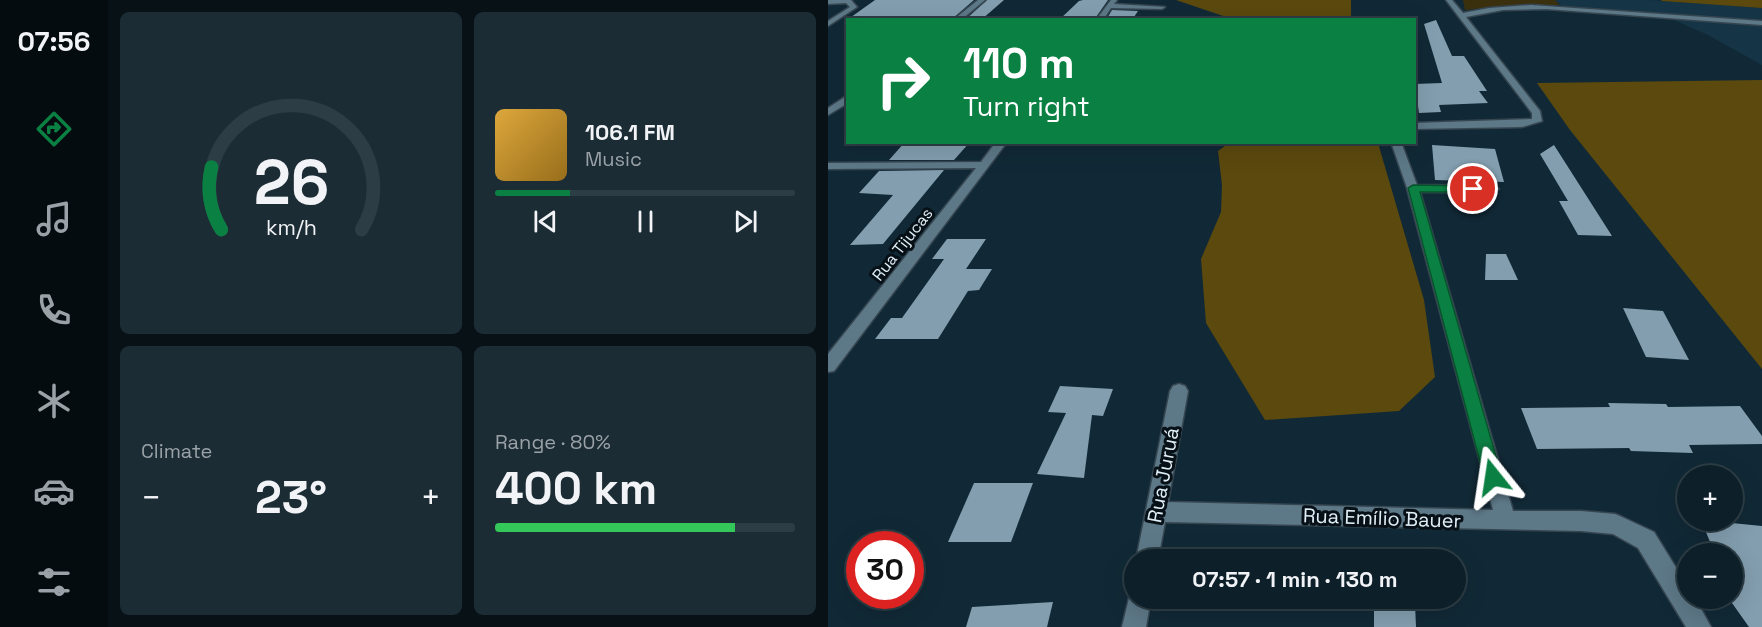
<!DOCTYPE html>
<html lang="en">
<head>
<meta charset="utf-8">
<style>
  body { margin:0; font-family:"Space Grotesk",sans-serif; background:#1b2c34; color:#f1f3f6; height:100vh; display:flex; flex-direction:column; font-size:22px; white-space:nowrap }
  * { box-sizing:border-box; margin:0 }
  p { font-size:20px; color:#9aa2a8 }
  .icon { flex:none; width:33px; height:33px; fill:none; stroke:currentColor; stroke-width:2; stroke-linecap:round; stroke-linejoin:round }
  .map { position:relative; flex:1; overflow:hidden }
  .side { display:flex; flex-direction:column; gap:12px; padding:12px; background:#071116; width:720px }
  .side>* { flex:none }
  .hud { position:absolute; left:18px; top:18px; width:570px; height:126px; border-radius:0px; box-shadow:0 6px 24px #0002,0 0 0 2px #2d3d45; background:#0b8043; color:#fff; overflow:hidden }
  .tools { position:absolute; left:849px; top:465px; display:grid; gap:12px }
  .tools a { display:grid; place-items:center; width:66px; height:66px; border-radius:50%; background:#0d1f28; box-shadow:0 6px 24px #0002,0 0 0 2px #2d3d45; font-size:30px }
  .speed { position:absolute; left:18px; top:531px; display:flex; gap:12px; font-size:30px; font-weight:700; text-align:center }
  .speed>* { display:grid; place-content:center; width:78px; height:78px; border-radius:50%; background:#0d1f28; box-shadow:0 6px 24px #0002,0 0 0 2px #2d3d45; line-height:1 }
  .speed .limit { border:9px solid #d22; background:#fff; color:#111 }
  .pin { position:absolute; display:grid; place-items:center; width:51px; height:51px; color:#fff; margin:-26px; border:3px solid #fff; border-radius:50%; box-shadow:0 2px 6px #0007 }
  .me { position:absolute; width:66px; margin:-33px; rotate:345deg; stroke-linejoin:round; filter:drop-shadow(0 0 4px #0008) }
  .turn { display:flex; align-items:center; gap:21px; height:126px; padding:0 18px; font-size:27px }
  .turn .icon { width:78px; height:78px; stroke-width:2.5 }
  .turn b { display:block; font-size:42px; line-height:51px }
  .big { font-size:45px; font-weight:800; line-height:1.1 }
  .side .widget { flex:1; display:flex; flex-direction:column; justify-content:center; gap:9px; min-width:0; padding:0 21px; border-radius:9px; background:#1b2c34 }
  .side .dial { align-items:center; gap:0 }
  .dial svg { height:156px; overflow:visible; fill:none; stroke:#2d3d45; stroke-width:7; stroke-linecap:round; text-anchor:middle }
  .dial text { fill:#f1f3f6; stroke:none }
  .song { display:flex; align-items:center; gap:18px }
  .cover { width:72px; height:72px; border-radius:9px; background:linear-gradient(135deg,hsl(40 70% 55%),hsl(40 70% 35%)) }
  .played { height:6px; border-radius:3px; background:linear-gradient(90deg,#0b8043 25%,#2d3d45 25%) }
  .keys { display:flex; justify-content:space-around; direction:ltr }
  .heat { display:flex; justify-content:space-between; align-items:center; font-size:33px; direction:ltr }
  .charge { height:9px; border-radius:4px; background:linear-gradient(90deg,#34c759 80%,#2d3d45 0) }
  .side .tiles { flex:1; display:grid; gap:12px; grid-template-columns:repeat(2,1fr) }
  .trip { position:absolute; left:296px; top:549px; width:342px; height:60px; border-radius:30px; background:#0d1f28; box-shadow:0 6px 24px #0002,0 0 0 2px #2d3d45; font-weight:800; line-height:60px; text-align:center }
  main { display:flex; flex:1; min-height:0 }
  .tabs { display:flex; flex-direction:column; width:108px; justify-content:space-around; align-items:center; background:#050c10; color:#9aa2a8 }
  .tabs .icon { width:42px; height:42px }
  .tabs .selected { color:#0b8043 }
  .tabs b { font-size:27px; color:#f1f3f6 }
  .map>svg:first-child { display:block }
  .built { fill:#153547 }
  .green { fill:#3b300e }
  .forest { fill:#5b490e }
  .building { fill:#839eaf }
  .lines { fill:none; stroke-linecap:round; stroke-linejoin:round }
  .street-casing { stroke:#364651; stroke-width:3 }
  .secondary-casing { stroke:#364651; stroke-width:3 }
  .street { fill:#5d7887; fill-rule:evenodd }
  .secondary { fill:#5d7887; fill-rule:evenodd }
  .route { fill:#0b8043; stroke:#07532c; stroke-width:1.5 }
  .labels { text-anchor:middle; stroke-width:6; stroke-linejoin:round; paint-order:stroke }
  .street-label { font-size:16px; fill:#e0eef7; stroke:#061016 }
  .near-street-label { font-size:20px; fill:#e0eef7; stroke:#061016 }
</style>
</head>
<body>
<main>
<nav class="tabs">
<b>07:56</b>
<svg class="icon selected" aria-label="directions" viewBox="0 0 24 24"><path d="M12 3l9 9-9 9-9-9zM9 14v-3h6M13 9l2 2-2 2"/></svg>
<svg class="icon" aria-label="music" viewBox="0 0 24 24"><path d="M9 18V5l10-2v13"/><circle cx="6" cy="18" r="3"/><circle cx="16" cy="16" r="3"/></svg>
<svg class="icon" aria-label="phone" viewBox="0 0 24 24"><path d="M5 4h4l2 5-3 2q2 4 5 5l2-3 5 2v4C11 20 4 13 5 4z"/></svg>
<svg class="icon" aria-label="climate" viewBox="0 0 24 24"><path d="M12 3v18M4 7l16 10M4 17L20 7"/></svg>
<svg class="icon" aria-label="car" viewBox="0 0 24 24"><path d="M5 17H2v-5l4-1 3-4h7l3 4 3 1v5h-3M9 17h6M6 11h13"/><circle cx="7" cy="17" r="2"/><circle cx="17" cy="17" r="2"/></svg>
<svg class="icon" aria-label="filters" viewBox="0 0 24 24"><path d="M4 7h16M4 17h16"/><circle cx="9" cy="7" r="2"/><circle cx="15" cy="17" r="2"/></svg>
</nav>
<section class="side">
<div class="tiles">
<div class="widget dial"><svg viewBox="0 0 100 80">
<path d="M14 69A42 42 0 1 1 86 69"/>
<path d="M14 69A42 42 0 0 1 9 37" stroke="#0b8043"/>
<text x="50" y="56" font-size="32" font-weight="700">26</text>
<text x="50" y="72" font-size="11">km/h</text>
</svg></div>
<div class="widget">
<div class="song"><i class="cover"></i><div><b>106.1 FM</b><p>Music</p></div></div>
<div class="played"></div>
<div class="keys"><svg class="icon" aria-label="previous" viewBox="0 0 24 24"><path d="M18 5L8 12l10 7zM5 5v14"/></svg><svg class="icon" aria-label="pause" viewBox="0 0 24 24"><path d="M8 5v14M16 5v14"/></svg><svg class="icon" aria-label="next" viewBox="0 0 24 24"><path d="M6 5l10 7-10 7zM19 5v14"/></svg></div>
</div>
<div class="widget"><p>Climate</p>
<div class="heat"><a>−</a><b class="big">23°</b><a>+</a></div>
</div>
<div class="widget"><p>Range · 80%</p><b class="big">400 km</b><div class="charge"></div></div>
</div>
</section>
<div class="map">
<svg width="934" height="627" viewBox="0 0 934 627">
  <rect width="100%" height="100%" fill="#112936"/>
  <!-- built -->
  <polygon class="built" points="727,0 822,0 934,8 934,65 880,35 835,15 742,12"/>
  <!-- green -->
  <polygon class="green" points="522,0 727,0 732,5 676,6 637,10 635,0"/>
  <!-- forest -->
  <g class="forest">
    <polygon points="348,0 523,0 523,19 404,19"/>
    <polygon points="833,0 934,0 934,8 834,1"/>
    <polygon points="934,80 934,369 742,130 709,83"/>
    <polygon points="401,143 550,143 596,300 607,377 571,411 437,420 378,323 373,259 393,212 394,185 390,151"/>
  </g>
  <!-- building -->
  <g class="building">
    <polygon points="47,0 146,0 123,20 19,20"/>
    <polygon points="159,0 176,0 153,20 137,20"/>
    <polygon points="255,0 280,0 266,20 231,20 251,1"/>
    <polygon points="284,10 310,11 304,20 278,20"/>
    <polygon points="608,20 624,56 636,56 659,91 651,91 660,103 611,105 613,112 591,113 590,106 586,106 586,84 614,83 596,24"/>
    <polygon points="77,142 142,142 126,160 61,160"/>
    <polygon points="604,145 667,149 676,182 607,180"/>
    <polygon points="726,145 784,236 750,235 731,201 740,201 712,154"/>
    <polygon points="116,170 55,244 22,245 65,195 31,193 51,171"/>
    <polygon points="119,239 158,239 138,269 164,269 151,290 140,291 110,339 47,339 63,318 74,318 116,259 104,259"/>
    <polygon points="658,254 678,254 690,280 657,280"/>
    <polygon points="795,308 835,311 861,360 818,357"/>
    <polygon points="232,386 285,389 275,416 264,415 256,478 209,474 238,413 220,412"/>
    <polygon points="780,403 838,404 840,407 912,406 934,436 934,444 861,445 865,453 803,451 801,448 709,449 693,408 782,407"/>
    <polygon points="146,483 205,483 183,542 120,542"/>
    <polygon points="873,520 934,526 934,627 921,627 904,603 904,554 887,554"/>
    <polygon points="546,599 587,604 588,627 546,627"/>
    <polygon points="225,602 219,627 138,627 144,607"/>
  </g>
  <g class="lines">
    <defs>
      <g id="street">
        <polygon points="0,0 23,0 29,7 0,26 0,21 22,7 18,3 0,4"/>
        <polygon points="283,0 289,0 286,4 337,7 334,9 283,8 275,20 268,20"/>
        <polygon points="618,0 624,0 635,13 661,8 703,5 934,21 934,25 718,9 675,10 638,17 712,111 714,121 694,127 586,129 586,123 704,119 704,113"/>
        <polygon points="168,142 179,142 6,371 0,372 0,354 148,168 0,169 0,163 153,162"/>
        <polygon points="563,142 573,142 589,185 665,186 671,189 665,192 592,192 685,511 753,511 787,514 794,517 826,532 860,587 860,598 867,598 883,627 858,627 810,548 785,534 753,531 337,522 330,560 308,560 342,391 345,386 351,384 357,386 360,391 340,502 665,510 579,188"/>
        <polygon points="306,589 306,598 323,598 318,627 294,627 301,598"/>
      </g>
      <g id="secondary">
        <polygon points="150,0 157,0 133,20 125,20"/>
        <polygon points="20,95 20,103 0,115 0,108"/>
      </g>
    </defs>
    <!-- street casing -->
    <use href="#street" class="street-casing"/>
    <!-- secondary casing -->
    <use href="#secondary" class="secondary-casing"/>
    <!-- street -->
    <use href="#street" class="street"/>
    <!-- secondary -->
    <use href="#secondary" class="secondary"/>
  </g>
  <!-- route -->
  <polygon class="route" points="585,185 645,186 651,189 645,192 592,192 674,477 672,483 665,485 659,483 656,477 580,188"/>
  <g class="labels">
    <!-- street labels -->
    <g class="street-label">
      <text transform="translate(74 244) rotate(-52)" y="6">Rua Tijucas</text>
    </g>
    <!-- near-street labels -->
    <g class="near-street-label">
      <text transform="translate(335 475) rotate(-79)" y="7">Rua Juruá</text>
      <text transform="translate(554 518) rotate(2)" y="7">Rua Emílio Bauer</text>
    </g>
  </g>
</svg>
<div class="tools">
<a>+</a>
<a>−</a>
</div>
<div class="speed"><div class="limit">30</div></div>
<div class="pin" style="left:645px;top:189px;background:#d93025"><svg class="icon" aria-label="arrive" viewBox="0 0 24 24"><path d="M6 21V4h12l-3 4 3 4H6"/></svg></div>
<svg class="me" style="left:665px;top:477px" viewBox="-20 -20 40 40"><path d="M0-17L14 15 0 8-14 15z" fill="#0b8043" stroke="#fff" stroke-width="4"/></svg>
<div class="trip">07:57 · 1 min · 130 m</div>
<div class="hud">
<div class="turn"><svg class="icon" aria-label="right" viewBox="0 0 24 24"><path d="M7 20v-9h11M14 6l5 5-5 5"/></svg><div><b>110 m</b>Turn right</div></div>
</div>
</div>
</main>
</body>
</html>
